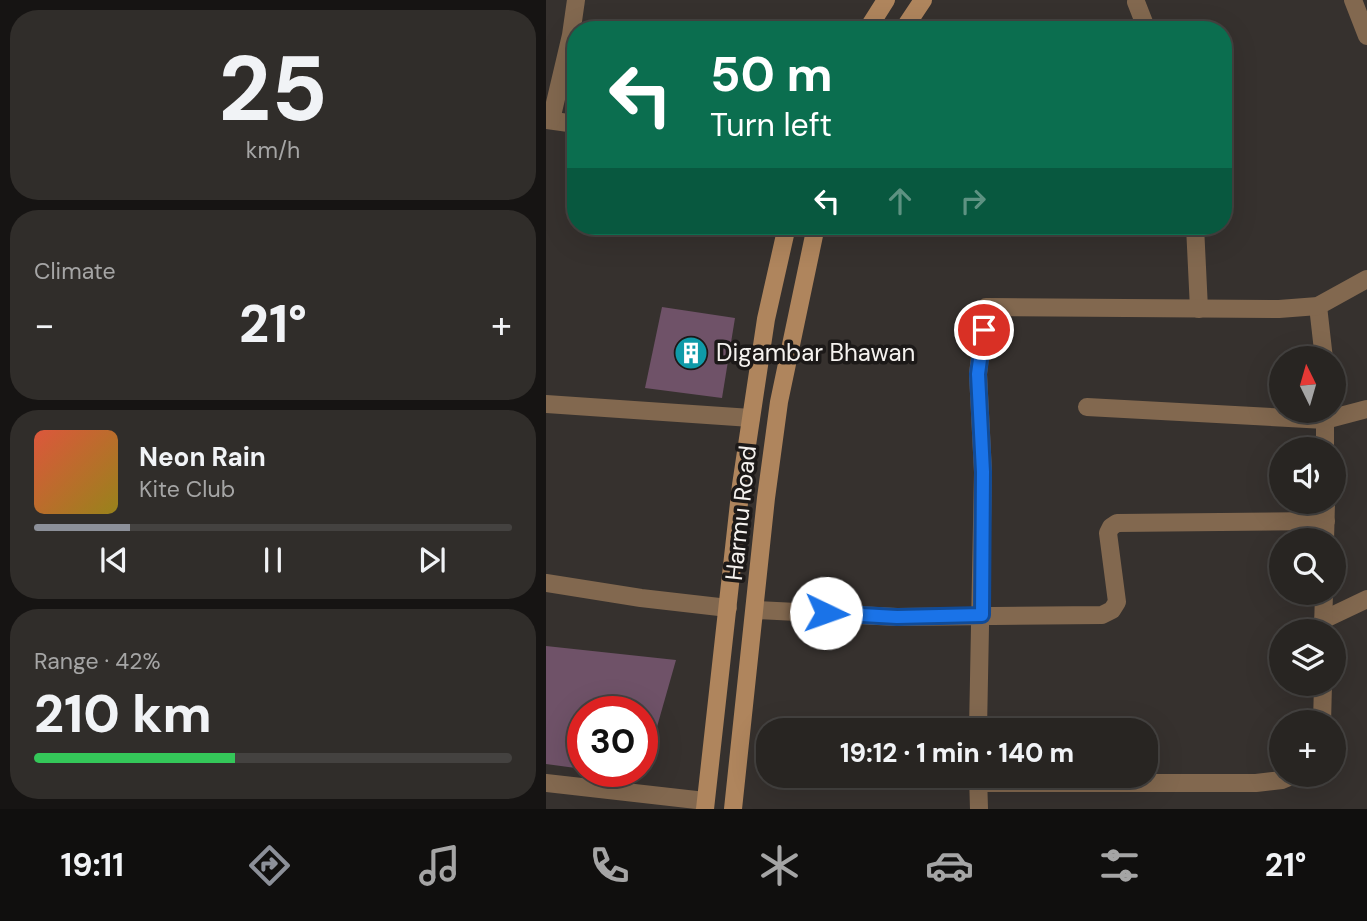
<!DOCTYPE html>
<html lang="en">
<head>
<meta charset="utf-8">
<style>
  body { margin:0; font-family:"DM Sans",sans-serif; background:#302d2a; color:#f1f3f6; height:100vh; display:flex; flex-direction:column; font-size:26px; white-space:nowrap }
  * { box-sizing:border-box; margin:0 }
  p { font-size:23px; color:#a5a5a5 }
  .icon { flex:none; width:38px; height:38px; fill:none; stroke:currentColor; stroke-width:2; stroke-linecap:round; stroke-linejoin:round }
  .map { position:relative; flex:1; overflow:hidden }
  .details { display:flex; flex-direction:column; gap:10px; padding:10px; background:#161413; width:546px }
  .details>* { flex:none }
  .guide { position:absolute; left:21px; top:21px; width:665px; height:214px; border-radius:28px; box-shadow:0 7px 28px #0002,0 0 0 2px #444240; background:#0b6e4f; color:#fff; overflow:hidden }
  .needle { width:46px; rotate:355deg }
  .fabs { position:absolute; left:723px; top:346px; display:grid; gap:14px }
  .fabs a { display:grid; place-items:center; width:77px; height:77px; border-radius:50%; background:#282522; box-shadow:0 7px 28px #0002,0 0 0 2px #444240; font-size:35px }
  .speed { position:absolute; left:21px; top:696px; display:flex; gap:14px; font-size:35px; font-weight:700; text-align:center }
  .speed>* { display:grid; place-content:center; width:91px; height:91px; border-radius:50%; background:#282522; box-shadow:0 7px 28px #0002,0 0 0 2px #444240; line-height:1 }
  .speed .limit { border:10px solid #d22; background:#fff; color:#111 }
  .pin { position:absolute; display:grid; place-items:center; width:60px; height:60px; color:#fff; margin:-30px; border:4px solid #fff; border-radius:50%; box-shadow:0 2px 7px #0007 }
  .me { position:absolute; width:77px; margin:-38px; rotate:93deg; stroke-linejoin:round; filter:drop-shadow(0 0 5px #0008) }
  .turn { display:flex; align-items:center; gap:24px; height:147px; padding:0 28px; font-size:32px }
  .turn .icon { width:91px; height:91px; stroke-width:2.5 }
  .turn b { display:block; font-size:49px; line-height:60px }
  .lanes { display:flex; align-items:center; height:66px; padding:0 28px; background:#0003; justify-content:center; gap:35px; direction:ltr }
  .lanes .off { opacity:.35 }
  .big { font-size:52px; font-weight:800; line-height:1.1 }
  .details .widget { flex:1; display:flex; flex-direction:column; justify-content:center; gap:10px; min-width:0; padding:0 24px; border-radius:28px; background:#302d2a }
  .details .dial { align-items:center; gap:0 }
  .dial b { font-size:91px; line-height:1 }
  .song { display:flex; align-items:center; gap:21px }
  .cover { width:84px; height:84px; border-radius:10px; background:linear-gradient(135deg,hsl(10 70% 55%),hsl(50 70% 35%)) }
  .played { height:7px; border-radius:4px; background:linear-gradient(90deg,#8c9099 20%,#444240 20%) }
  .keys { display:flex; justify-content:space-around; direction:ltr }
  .heat { display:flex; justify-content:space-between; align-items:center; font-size:38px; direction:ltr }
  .charge { height:10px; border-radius:5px; background:linear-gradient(90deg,#34c759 42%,#444240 0) }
  .trip { position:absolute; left:210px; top:718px; width:402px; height:70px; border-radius:28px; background:#282522; box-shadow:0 7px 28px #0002,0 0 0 2px #444240; font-weight:800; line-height:70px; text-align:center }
  .tabs { display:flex; height:112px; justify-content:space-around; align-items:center; background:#100f0e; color:#a5a5a5 }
  .tabs .icon { width:49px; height:49px }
  .tabs .on { color:#8c9099 }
  .tabs b { font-size:32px; color:#f1f3f6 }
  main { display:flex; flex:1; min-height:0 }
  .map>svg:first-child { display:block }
  .building { fill:#6f5268 }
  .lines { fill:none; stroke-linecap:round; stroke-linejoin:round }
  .minor { stroke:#82684f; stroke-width:18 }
  .secondary { stroke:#af855d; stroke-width:18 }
  .route-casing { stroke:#114b97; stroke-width:18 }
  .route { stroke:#1a73e8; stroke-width:12 }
  .labels { text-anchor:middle; stroke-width:7; stroke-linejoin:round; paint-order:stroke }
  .poi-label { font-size:24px; fill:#f5f2ef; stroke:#1c1918; text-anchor:start }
  .street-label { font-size:24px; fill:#f5f2ef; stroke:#1c1918 }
</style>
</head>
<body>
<main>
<section class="details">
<div class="widget dial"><b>25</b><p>km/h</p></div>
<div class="widget"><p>Climate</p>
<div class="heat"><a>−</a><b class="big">21°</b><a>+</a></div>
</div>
<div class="widget">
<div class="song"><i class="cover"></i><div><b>Neon Rain</b><p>Kite Club</p></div></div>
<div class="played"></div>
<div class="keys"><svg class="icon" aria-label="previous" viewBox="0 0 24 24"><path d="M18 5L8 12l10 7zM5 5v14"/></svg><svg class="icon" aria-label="pause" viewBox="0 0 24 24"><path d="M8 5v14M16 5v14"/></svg><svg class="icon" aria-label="next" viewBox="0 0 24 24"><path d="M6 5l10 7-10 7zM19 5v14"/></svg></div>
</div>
<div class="widget"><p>Range · 42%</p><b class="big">210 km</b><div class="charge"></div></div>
</section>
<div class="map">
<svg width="821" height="809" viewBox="0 0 821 809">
  <rect width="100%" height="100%" fill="#36312e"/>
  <!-- building -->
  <g class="building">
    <polygon points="116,307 189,318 176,398 99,388"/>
    <polygon points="0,646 130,660 101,762 96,761 96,712 37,712 37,769 0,764"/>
  </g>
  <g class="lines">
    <!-- minor -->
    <g class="minor">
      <polyline points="807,0 821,36"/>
      <polyline points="590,2 601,30"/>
      <polyline points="0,120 30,124"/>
      <polyline points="5,120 25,35 30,0"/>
      <polyline points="649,226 653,309"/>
      <polyline points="772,306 778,359"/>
      <polyline points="0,404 205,418"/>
      <polyline points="541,407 779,420 821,409"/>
      <polyline points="779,411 779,450"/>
      <polyline points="779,541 780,502"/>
      <polyline points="0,583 95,598 182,608"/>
      <polyline points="209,610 351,617 556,615 566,610 571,602 562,533 565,527 571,523 780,521"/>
      <polyline points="777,620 821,599"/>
      <polyline points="777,628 778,593"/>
      <polyline points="776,723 777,684"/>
      <polyline points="432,730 437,472 432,374 440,307 733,309 772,306 821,279"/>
      <polyline points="432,775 433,809"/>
      <polyline points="0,783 159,801"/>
      <polyline points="432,783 710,783 736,780 748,775"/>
    </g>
    <!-- secondary -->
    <g class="secondary">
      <polyline points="321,30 340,0"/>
      <polyline points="357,30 377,0"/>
      <polyline points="159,809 195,485 220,319 241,226"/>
      <polyline points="187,809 220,498 233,402 270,226"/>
    </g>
  </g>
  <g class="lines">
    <defs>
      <polyline id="route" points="280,613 351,617 436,615 437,472 432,374 438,330"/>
    </defs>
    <!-- route casing -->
    <use href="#route" class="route-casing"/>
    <!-- route -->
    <use href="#route" class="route"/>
  </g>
  <!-- icons -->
  <defs>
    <symbol id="building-disc" viewBox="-11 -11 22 22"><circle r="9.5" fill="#0f9aa8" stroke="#1c1918"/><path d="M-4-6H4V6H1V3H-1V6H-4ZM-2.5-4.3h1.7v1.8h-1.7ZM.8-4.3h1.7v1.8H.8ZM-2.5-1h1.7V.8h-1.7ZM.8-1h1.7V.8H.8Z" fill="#fff"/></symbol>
  </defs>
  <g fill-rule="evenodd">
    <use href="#building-disc" x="126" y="334" width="38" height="38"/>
  </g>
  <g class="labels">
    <!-- poi labels -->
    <g class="poi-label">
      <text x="170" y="361">Digambar Bhawan</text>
    </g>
    <!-- street labels -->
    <g class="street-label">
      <text transform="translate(195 513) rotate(-84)" y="8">Harmu Road</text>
    </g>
  </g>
</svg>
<div class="fabs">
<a><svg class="needle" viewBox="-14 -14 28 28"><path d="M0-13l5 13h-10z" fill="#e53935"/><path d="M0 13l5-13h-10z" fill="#a5a5a5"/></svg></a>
<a><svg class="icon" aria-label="sound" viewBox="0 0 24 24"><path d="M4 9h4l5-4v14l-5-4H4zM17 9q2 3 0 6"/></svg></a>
<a><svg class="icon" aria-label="search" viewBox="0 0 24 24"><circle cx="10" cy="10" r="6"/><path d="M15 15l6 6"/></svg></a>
<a><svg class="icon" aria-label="layers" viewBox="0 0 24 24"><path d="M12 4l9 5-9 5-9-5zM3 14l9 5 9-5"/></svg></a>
<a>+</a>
</div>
<div class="speed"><div class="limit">30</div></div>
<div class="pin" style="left:438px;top:330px;background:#d93025"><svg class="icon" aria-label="arrive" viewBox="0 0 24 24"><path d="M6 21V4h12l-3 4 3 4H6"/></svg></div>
<svg class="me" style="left:280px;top:613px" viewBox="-20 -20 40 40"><circle r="19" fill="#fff"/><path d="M0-13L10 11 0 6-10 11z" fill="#1a73e8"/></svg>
<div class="trip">19:12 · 1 min · 140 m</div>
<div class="guide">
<div class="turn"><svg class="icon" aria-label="left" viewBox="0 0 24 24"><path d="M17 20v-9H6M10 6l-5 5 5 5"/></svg><div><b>50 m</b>Turn left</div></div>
<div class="lanes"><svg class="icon" aria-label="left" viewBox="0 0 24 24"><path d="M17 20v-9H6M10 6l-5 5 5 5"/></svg><svg class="icon off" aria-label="ahead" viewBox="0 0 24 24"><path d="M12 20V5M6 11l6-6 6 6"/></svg><svg class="icon off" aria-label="right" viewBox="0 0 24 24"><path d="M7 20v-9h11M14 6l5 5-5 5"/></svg></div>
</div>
</div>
</main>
<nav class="tabs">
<b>19:11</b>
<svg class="icon on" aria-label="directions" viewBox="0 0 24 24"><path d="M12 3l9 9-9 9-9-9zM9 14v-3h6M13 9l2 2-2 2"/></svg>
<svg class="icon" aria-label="music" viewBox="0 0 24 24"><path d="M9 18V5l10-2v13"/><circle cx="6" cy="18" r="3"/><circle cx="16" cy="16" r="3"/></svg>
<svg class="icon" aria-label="phone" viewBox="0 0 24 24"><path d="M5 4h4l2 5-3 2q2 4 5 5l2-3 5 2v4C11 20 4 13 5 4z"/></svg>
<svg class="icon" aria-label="climate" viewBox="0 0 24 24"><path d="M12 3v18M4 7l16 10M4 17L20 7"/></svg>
<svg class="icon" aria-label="car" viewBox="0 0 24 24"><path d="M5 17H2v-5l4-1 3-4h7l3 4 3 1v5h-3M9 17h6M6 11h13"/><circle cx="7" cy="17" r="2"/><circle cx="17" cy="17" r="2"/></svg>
<svg class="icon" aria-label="filters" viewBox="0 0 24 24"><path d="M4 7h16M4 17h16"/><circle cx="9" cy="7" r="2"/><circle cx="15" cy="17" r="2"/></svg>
<b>21°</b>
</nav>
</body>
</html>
